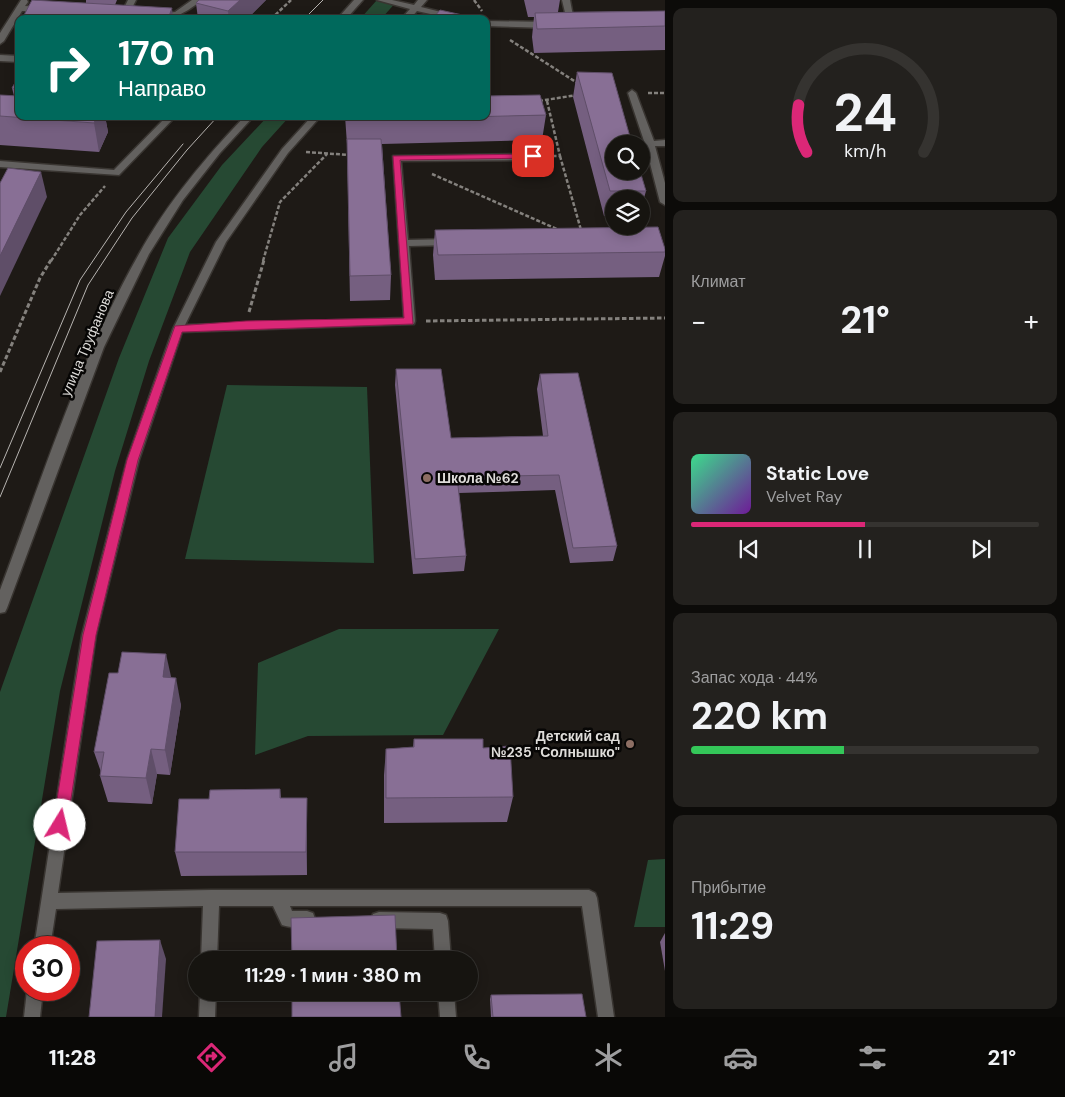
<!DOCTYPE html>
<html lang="ru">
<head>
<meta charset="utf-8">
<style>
  body { margin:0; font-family:"DM Sans",sans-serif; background:#23211e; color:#f1f3f6; height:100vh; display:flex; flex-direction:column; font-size:19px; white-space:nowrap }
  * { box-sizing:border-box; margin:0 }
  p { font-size:16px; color:#9e9e9f }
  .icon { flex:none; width:28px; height:28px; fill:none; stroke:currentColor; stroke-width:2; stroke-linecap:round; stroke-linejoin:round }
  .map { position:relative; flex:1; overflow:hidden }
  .sheet { display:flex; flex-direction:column; gap:8px; padding:8px; background:#0c0b09; width:400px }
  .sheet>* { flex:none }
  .guide { position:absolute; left:15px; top:15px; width:475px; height:105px; border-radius:10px; box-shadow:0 2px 12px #0003,0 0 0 1px #353330; background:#00695c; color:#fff; overflow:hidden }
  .fabs { position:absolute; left:605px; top:135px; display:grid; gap:10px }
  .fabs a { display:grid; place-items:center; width:45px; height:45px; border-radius:50%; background:#161410; box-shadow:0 2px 12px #0003,0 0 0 1px #353330; font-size:25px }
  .speed { position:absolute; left:15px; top:936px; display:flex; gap:10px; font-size:25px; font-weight:700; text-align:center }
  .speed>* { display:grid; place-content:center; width:65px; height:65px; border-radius:50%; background:#161410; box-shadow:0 2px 12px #0003,0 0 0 1px #353330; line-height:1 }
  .speed .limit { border:8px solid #d22; background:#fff; color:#111 }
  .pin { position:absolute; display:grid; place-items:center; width:42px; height:42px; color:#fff; margin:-21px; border-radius:10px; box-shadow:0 2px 8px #0006 }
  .me { position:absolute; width:55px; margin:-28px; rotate:9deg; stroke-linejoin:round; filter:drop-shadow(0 0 4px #0008) }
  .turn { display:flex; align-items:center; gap:18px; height:105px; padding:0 20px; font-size:22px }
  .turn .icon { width:65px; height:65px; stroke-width:2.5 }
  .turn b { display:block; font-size:35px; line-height:42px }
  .big { font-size:38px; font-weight:700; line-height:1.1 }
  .sheet .card { flex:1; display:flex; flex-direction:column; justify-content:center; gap:8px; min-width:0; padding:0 18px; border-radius:10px; background:#23211e }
  .sheet .dial { align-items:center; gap:0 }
  .dial svg { height:130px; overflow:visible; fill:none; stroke:#353330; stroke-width:7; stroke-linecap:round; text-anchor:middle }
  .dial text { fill:#f1f3f6; stroke:none }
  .song { display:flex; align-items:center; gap:15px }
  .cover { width:60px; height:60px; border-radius:8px; background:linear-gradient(135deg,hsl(150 70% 55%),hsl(280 70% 35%)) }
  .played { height:5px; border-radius:2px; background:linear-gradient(90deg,#db2777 50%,#353330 50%) }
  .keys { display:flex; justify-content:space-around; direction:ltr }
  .heat { display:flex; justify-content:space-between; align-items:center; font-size:28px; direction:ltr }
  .charge { height:8px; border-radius:4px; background:linear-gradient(90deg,#34c759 44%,#353330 0) }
  .trip { position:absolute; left:188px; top:951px; width:290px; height:50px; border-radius:25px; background:#161410; box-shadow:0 2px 12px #0003,0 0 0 1px #353330; font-weight:700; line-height:50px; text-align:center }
  .tab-bar { display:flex; height:80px; justify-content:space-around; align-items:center; background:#090806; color:#9e9e9f }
  .tab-bar .icon { width:35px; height:35px }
  .tab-bar .on { color:#db2777 }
  .tab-bar b { font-size:22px; color:#f1f3f6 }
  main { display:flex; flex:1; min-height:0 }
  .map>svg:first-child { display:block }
  .green { fill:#264933 }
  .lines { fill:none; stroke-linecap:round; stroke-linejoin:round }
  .minor-casing { stroke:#393531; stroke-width:3 }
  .path-far2 { stroke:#84817d; stroke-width:2.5; stroke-dasharray:4 2; stroke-linecap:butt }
  .path-far1 { stroke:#84817d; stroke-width:3; stroke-dasharray:4.5 2.5; stroke-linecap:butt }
  .path { stroke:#84817d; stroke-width:4; stroke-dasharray:6 3; stroke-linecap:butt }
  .minor { fill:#63615f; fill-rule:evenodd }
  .tram { stroke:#b7b4b1; stroke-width:1 }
  .wall { fill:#755f80 }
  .shaded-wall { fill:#5f4e68 }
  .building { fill:#886f95; stroke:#5f4e68 }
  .route { fill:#db2777; stroke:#8e194d }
  .education-dot { fill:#8d6e63; stroke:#070605; stroke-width:2 }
  .labels { text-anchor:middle; stroke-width:5; stroke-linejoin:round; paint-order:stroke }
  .street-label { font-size:14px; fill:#dedcd9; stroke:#070605 }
  .poi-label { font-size:14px; font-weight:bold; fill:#dedcd9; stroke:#070605; text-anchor:start }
</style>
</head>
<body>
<main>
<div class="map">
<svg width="665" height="1017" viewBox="0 0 665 1017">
  <rect width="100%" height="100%" fill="#1e1a16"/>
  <!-- green -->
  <g class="green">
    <polygon points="377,0 398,0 381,19 360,19"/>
    <polygon points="268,116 290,116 262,147 190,252 149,361 115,471 60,691 6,1017 0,1017 0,692 119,358 168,238 222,165"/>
    <polygon points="227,385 367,387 374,563 185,559"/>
    <polygon points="339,629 499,629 443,735 308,736 255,755 258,663"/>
    <polygon points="665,859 665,927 634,927 648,860"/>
  </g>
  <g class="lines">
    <defs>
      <g id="minor">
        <polygon points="21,0 27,0 28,2 25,6 45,7 49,9 45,11 22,11 4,41 0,44 0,33"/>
        <polygon points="128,0 136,0 128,16 122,16 121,14"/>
        <path d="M 192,0 L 201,0 C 191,10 166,25 153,16 L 157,14 L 175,12 Z"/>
        <polygon points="354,0 363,0 346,19 337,19"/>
        <polygon points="377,0 392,0 414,5 418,0 427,0 421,7 469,19 453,19 417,11 410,19 401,19 410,9"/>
        <polygon points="562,0 570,0 575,27 568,25"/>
        <polygon points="486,21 549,22 553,25 549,28 486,26"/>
        <polygon points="0,55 19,56 19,62 0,61"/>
        <polygon points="632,90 636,93 654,141 665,140 665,146 655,146 665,183 665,205 660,202 645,144 628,93"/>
        <polygon points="167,116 176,116 119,175 0,167 0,161 114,170"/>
        <path d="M 245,116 L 254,116 L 220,153 L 183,200 L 149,254 L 104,347 L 7,608 L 5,612 L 0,613 L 0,590 C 42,479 80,358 139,254 C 167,203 205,158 245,116 Z"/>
        <path d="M 312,116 L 321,116 L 288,153 L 226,242 L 185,325 L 404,318 L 393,156 L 533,154 L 538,157 L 533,160 L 401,161 L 408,240 L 450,239 L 455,242 L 450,245 L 409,246 L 415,321 L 414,324 L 182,332 L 139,460 L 96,635 L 58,893 L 211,890 L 589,890 L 595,893 L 597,898 L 614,1017 L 598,1017 L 582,906 L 290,906 L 292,911 L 307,911 L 313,913 L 315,919 L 313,925 C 304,928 291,928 282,925 L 273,906 L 219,906 L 217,960 L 201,960 L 203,906 L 56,909 L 50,948 L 34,948 L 82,635 L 127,460 L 173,329 L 216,242 L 282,149 Z"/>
        <polygon points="379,912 440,913 446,915 448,921 451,960 435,960 433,929 379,928 373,926 371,920 373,914"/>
        <polygon points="27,990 43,990 40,1017 24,1017"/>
        <polygon points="200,992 216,992 215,1017 199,1017"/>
        <polygon points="438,992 454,992 456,1017 440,1017"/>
      </g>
    </defs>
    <!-- minor casing -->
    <use href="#minor" class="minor-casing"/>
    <!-- path-far2 -->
    <g class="path-far2">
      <polyline points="474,0 482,11"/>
      <polyline points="271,19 291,0"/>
      <polyline points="510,40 579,84"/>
      <polyline points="648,93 665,93"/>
      <polyline points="539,101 577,95"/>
      <polyline points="547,101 560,156 550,156"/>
      <polyline points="306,152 350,155"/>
      <polyline points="560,156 581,230"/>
      <polyline points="432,174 559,230"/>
      <polyline points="51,261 80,215 105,186"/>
      <polyline points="263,261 280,202 327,154"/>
    </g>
    <!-- path-far1 -->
    <g class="path-far1">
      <polyline points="249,312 264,260"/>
      <polyline points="426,321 665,318"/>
      <polyline points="0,372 40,278 51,260"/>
    </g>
    <!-- path -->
    <polyline class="path" points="20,982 25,956"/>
    <!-- minor -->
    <use href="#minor" class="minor"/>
    <!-- tram -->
    <g class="tram">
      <polyline points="304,19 323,0"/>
      <polyline points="0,468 80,280 126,212 183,144"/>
      <polyline points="0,497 88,285 132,218 187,150 218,116"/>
    </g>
  </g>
  <!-- wall -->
  <g class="wall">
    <polygon points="86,0 117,0 115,5 173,19 23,19 23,17 86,3"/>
    <polygon points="199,0 266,0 247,19 198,19 196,3"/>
    <polygon points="524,0 560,0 558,12 665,11 665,50 534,53 532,37 534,17 528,17"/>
    <polygon points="577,72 646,191 641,209 641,199 614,199 614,216 604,216 573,97"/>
    <polygon points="19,76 19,116 105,116 108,132 99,152 0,145 0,95 14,96 12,88"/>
    <polygon points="546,115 542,140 382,144 391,275 390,300 350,301 347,144 345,116 486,116"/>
    <polygon points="435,230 665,249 665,256 659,277 435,280 433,255"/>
    <polygon points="396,369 451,438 543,436 537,389 540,374 617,546 613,561 570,563 555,490 459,493 466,556 464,571 413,574 395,385"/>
    <polygon points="171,677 181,705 170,775 157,774 152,804 108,802 100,776 101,772 94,752"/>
    <polygon points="414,739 483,748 513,797 507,822 384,823 384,775 386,749 413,747"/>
    <polygon points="280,789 281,798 307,798 307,875 181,876 175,852 209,799"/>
    <polygon points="665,933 665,971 660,942"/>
    <polygon points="491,995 586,1017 491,1017 490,999"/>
  </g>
  <!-- shaded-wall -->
  <g class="shaded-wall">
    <polygon points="240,0 266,0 247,19 229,19 228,11"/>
    <polygon points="172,8 173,19 168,19"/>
    <polygon points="97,116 105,116 108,132 99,152 94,123"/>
    <polygon points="41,172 47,197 0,296 0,256"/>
    <polygon points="166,654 172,681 163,677"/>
    <polygon points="176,678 181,705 170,775 165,750"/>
    <polygon points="151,749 157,774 152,804 146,778"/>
    <polygon points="307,798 307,875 306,852"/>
    <polygon points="160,940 166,959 162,1017 155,1017"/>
  </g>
  <!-- building -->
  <g class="building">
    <polygon points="32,0 172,8 168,19 46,19 23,17"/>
    <polygon points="199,0 240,0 228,11 196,3"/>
    <polygon points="440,10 467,16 465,19 426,19 429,15 434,17"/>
    <polygon points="665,11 665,26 537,29 535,13"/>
    <polygon points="577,72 612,73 632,144 614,144 614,171 640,171 646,191 610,191"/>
    <polygon points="19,76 19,89 12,88"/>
    <polygon points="0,95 19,96 19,116 97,116 94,123 0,116"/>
    <polygon points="540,95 546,115 347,120 347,116 486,116 486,96"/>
    <polygon points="347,139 381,139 391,275 350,276"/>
    <polygon points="8,168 41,172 0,256 0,183"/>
    <polygon points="658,227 665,249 665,252 438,255 435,230"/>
    <polygon points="396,369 441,369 451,438 548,436 540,374 578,373 617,546 573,548 559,475 457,477 466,556 415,559"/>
    <polygon points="122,652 166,654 163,677 176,678 165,750 151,749 146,778 100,776 104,752 94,752 109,673 118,673"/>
    <polygon points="414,739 483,739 483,748 510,746 513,797 386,798 386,749 414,747"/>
    <polygon points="280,789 280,798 307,798 306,852 175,852 179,799 209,799 210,790"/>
    <polygon points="395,915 397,960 292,960 291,918"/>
    <polygon points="160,940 155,1017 89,1017 97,941"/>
    <polygon points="292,992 399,992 401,1017 292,1017"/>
    <polygon points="582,994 586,1017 493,1017 491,995"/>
  </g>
  <!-- route -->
  <polygon class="route" points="533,154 536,155 536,158 400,160 413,324 182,332 138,460 96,635 67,825 65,829 60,831 55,829 53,825 83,635 127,460 175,326 246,321 404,318 393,156"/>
  <!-- markers -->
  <g class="education-dot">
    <circle cx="427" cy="478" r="5"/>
    <circle cx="630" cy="744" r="5"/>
  </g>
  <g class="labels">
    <!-- street labels -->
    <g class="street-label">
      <text transform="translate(87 343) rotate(-67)" y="5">улица Труфанова</text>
    </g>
    <!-- poi labels -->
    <g class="poi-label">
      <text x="437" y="483">Школа №62</text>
      <text x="620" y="741" text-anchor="end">Детский сад<tspan x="620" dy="16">№235 "Солнышко"</tspan></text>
    </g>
  </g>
</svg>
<div class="fabs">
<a><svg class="icon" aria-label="search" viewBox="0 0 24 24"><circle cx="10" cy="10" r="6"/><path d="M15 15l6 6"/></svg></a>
<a><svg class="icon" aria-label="layers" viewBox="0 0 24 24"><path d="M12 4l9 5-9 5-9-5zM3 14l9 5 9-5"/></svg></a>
</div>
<div class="speed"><div class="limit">30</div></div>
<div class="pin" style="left:533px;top:156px;background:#d93025"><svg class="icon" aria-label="arrive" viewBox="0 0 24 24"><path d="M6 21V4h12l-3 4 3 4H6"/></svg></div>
<svg class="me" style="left:60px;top:825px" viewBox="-20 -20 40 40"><circle r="19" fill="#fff"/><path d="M0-13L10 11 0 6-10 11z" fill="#db2777"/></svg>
<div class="trip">11:29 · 1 мин · 380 m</div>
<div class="guide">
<div class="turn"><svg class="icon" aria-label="right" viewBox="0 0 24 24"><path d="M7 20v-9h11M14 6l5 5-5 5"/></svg><div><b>170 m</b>Направо</div></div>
</div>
</div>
<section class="sheet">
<div class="card dial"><svg viewBox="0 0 100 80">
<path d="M14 69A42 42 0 1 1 86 69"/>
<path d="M14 69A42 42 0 0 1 9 40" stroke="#db2777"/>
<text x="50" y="56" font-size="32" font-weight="700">24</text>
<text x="50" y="72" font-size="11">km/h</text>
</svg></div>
<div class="card"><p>Климат</p>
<div class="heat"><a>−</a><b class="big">21°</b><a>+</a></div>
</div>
<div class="card">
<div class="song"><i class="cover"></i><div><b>Static Love</b><p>Velvet Ray</p></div></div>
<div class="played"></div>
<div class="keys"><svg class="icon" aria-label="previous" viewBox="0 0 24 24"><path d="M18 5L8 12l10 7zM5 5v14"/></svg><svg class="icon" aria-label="pause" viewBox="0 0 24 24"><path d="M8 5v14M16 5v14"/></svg><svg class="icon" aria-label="next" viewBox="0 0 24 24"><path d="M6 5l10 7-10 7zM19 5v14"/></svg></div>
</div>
<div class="card"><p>Запас хода · 44%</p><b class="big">220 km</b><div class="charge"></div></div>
<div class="card"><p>Прибытие</p><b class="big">11:29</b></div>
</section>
</main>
<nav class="tab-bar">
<b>11:28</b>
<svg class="icon on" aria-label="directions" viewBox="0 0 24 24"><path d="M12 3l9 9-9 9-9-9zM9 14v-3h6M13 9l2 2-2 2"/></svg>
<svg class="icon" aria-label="music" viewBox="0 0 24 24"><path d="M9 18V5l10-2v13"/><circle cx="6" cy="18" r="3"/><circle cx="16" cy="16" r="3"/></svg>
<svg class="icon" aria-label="phone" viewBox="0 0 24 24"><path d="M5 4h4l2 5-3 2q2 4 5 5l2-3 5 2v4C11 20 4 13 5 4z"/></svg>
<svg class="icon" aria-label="climate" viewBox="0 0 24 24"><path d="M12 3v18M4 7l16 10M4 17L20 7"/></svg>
<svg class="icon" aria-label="car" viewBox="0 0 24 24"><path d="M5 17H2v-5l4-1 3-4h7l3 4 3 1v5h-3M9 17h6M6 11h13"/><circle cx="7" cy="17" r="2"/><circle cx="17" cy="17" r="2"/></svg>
<svg class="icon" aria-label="filters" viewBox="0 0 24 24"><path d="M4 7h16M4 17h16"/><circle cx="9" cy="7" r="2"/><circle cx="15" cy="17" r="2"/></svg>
<b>21°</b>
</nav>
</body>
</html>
